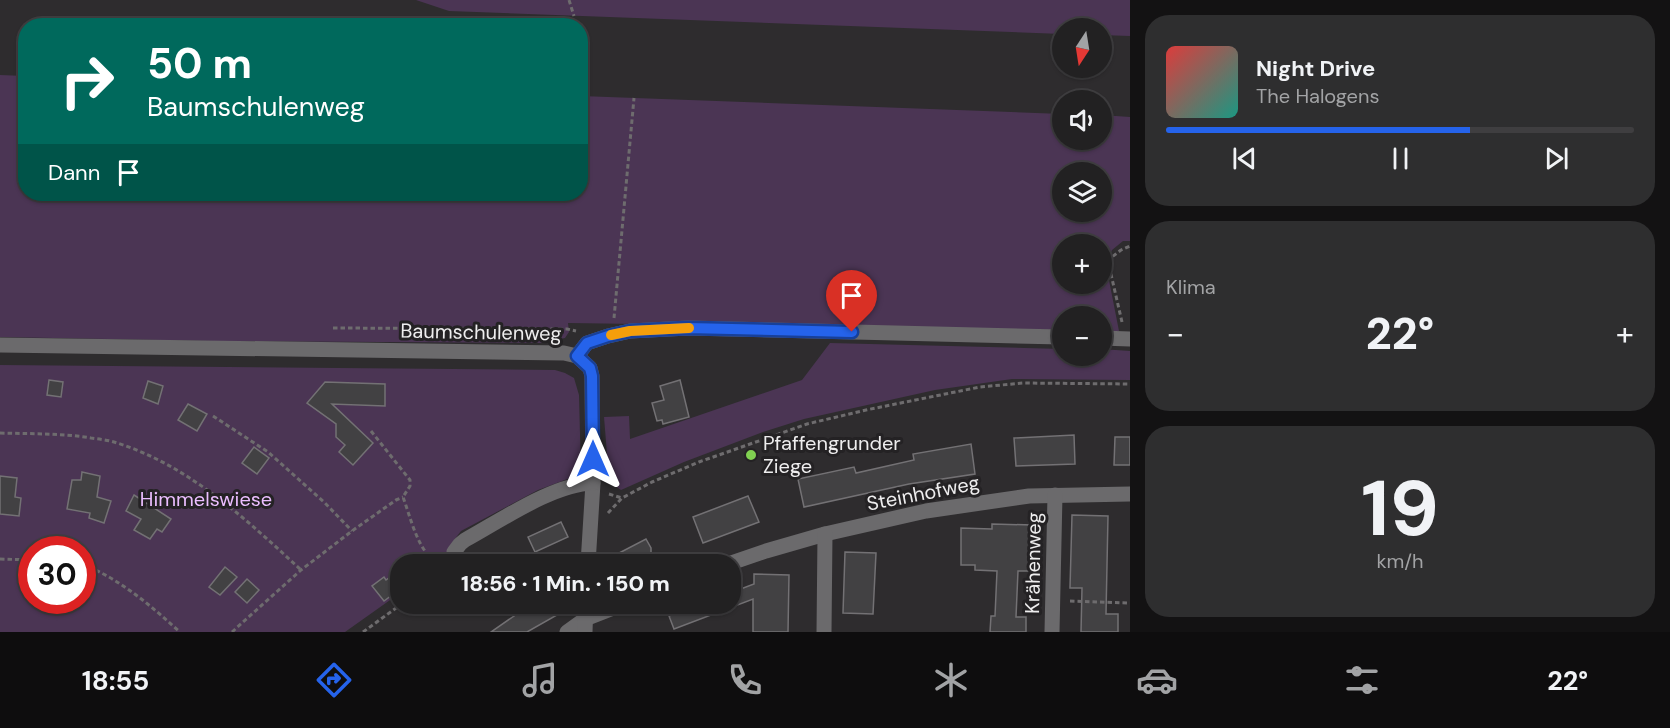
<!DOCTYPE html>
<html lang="de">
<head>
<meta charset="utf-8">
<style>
  body { margin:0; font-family:"DM Sans",sans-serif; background:#2e2e2f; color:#f1f3f6; height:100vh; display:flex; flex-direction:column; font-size:22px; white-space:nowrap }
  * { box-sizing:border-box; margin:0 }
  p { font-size:20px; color:#a2a3a5 }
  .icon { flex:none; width:33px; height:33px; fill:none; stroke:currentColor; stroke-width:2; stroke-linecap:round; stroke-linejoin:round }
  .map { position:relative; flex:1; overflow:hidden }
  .details { display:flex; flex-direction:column; gap:15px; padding:15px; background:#131213; width:540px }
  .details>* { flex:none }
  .banner { position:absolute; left:18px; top:18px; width:570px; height:183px; border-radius:24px; box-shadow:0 2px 4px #0004,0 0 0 2px #3f3e40; background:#00695c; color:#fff; overflow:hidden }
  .needle { width:39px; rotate:192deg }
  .tools { position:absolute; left:1052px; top:18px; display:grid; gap:12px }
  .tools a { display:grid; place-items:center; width:60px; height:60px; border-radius:50%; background:#222122; box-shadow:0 2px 4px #0004,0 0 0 2px #3f3e40; font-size:30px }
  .speed { position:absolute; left:18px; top:536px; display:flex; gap:12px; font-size:30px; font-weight:700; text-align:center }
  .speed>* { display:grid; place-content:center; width:78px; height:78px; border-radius:50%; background:#222122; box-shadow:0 2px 4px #0004,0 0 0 2px #3f3e40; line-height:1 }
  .speed .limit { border:9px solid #d22; background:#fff; color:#111 }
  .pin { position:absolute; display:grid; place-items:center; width:51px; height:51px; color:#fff; margin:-62px -26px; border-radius:50% 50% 50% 0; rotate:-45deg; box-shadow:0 0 6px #0007 }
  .pin .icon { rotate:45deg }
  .me { position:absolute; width:66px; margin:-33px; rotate:0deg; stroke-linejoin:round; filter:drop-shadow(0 0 4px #0008) }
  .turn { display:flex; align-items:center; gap:21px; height:126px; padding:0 30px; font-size:27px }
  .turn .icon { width:78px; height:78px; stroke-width:2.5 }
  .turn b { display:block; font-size:42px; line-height:51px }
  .then { display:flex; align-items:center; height:57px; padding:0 30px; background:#0003; gap:12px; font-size:22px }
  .big { font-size:45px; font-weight:800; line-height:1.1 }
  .details .widget { flex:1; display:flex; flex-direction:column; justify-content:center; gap:9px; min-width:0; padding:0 21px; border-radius:24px; background:#2e2e2f }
  .details .dial { align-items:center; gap:0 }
  .dial b { font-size:78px; line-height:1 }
  .song { display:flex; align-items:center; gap:18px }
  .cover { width:72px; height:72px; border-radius:9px; background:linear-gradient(135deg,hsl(0 70% 55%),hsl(170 70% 35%)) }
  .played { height:6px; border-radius:3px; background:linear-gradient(90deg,#2563eb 65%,#3f3e40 65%) }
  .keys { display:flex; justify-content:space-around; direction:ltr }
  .heat { display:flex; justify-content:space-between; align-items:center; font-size:33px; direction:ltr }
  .trip { position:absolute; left:390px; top:554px; width:351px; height:60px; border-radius:24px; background:#222122; box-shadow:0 2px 4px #0004,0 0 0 2px #3f3e40; font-weight:800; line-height:60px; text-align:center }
  .tab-bar { display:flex; height:96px; justify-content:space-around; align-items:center; background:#0e0d0e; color:#a2a3a5 }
  .tab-bar .icon { width:42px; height:42px }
  .tab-bar .active { color:#2563eb }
  .tab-bar b { font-size:27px; color:#f1f3f6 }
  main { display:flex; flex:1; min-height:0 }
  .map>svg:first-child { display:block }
  .green { fill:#4b3554; fill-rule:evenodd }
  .building { fill:#424143; stroke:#737174; stroke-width:1.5 }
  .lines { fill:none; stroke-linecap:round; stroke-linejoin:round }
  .path { stroke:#6e6c6e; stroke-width:3; stroke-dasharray:4.5 3; stroke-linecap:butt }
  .minor { stroke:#6b6a6c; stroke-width:15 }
  .route-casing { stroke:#184099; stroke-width:15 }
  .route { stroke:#2563eb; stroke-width:10 }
  .slow { stroke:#f59e0b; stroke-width:10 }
  .poi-dot { fill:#80d051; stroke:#242224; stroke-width:2 }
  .labels { text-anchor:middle; stroke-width:6; stroke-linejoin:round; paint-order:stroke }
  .street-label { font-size:20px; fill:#eeedee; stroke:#242224 }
  .poi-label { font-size:20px; fill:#eeedee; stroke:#242224; text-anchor:start }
  .park-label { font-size:20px; fill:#ebbeff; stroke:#242224 }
</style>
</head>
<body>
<main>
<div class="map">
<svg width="1130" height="632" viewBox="0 0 1130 632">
  <rect width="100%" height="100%" fill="#2e2c2e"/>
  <!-- green -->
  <g class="green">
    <polygon points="416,0 1130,0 1130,36 1101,35 1101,28 1062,28 1062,34 449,11"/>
    <path d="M 0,75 L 25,76 L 26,194 L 580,194 L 581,96 L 1062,114 L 1062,140 L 1101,140 L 1101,115 L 1130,117 L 1130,241 L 1123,241 L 1112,250 L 1106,265 L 1119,331 L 1101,331 L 1101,316 L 1062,316 L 1062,330 L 568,323 L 569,332 L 565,338 L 540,343 L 214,341 L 0,337 ZM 1062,172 L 1101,172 L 1101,212 L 1062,212 ZM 1062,244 L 1101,244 L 1101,284 L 1062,284 Z"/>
    <polygon points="830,343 1062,349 1062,356 1101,356 1101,349 1130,351 1130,380 1012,379 935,390 804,419 763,432 684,462 621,490 605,479 607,454 604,417 629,416 630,439 802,380"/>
    <path d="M 0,365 L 555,370 L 565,373 L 574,378 L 579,395 L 581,474 L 538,490 L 461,531 L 454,540 L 444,562 L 441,564 L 400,564 L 400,593 L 345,632 L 0,632 ZM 32,549 L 82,549 L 82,600 L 32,600 Z"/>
  </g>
  <!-- building -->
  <g class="building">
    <polygon points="49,380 63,382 61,397 47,395"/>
    <polygon points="680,380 689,417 663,424 662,420 657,421 652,403 664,400 660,386"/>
    <polygon points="148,381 163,386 158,404 143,398"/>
    <polygon points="325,382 385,384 385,406 332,404 373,443 353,465 339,452 345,445 336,437 336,424 307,403"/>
    <polygon points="188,404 207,414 197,431 178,420"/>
    <polygon points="1074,435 1075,464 1016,466 1014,438"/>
    <polygon points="1115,437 1130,437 1130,465 1114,465"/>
    <polygon points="971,444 975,474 909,484 804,507 798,479 854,467 856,473 914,460 913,454"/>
    <polygon points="254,447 269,458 257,474 242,463"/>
    <polygon points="82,472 100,476 97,497 111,501 104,523 89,518 90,513 67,509 72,480 81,480"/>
    <polygon points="0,476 17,478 15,497 21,498 19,516 0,514"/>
    <polygon points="134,495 171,519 162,532 157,529 150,539 134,530 141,519 126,511"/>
    <polygon points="748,496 759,522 703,543 693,517"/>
    <polygon points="1072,515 1108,516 1106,614 1118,614 1118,632 1081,632 1082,588 1070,588"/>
    <polygon points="561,522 568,537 535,552 528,537"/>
    <polygon points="992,524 1032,525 1032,571 1018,571 1016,617 1026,617 1026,632 990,632 991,616 995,616 997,571 975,570 975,565 961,565 961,528 992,529"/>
    <polygon points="646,539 651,548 651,564 598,564"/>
    <polygon points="845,552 876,553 873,614 843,613"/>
    <polygon points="225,567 237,577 220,595 209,587"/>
    <polygon points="400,570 400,589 384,601 372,586 384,577 386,580"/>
    <polygon points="754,574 789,575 788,632 753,632 753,599 674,629 669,616 703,603 730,603 730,593 754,584"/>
    <polygon points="247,579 259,590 247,603 235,592"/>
    <polygon points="526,603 550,603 557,615 527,632 491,632 514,616 511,612"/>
  </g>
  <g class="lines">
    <!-- path -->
    <g class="path">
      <polyline points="569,0 574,16"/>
      <polyline points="614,318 634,98"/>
      <polyline points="1122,322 1110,270 1112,257 1121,250 1130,246"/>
      <polyline points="333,328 567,329 576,331"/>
      <polyline points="213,416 268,452 325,503 352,531"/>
      <path d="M 371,431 L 410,480 L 410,486 L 403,497 C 410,516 416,543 430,557 L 438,556"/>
      <path d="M 0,433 C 31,434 61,433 91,438 C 99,439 107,440 114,442 C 187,464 246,519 301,570"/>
      <polyline points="609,494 622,498"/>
      <polyline points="608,513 622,498 652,482 699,462 807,424 866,410 980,387 1023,383 1130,384"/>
      <polyline points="0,559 32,560"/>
      <path d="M 82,564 C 120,579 150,605 180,632"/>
      <polyline points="1070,601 1130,603"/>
      <polyline points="232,632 301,570 352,531 396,500 403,497"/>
      <polyline points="363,632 403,603"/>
    </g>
    <!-- minor -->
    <g class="minor">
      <polyline points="1101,338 1130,339"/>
      <polyline points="0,345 564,353 577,356"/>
      <polyline points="577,356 587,343 608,336 630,331 688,328 1062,337"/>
      <polyline points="577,356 590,368 592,376 593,483 588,564"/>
      <path d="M 454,552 L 460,544 L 465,540 C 500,521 553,484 593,483"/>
      <polyline points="728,564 766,551 825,534 926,511 1029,496 1130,494"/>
      <polyline points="567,632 585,619 626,603"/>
      <polyline points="585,632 586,603"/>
      <polyline points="824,632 825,534"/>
      <polyline points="1052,632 1055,495"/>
    </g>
  </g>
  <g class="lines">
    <defs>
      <polyline id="route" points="593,459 592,376 590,368 577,356 587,343 608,336 630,331 688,328 852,332"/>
    </defs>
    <!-- route casing -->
    <use href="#route" class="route-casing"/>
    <!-- route -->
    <use href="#route" class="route"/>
    <!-- slow -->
    <polyline class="slow" points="611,335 630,331 689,328"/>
  </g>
  <!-- markers -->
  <circle class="poi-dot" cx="751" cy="455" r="6"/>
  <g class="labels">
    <!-- street labels -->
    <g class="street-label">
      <text transform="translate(481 332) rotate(1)" y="7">Baumschulenweg</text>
      <text transform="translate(923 493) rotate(-11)" y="7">Steinhofweg</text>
      <text transform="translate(1033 563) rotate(-89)" y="7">Krähenweg</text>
    </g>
    <!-- poi labels -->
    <g class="poi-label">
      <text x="763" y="450">Pfaffengrunder<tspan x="763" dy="23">Ziege</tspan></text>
    </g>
    <!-- park labels -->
    <g class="park-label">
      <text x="206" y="506">Himmelswiese</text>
    </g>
  </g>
</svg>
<div class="tools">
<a><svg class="needle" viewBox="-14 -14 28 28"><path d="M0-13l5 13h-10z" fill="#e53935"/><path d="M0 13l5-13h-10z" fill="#a2a3a5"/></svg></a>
<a><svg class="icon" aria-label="sound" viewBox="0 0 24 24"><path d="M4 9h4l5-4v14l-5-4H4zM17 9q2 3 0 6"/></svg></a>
<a><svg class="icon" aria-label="layers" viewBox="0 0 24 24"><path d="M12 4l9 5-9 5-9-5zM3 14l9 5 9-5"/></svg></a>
<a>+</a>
<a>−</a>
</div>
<div class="speed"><div class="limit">30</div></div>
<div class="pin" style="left:852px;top:332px;background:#d93025"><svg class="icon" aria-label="arrive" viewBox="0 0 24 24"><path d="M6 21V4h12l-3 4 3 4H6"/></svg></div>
<svg class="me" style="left:593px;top:459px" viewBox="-20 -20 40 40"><path d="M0-17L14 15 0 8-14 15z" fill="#2563eb" stroke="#fff" stroke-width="4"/></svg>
<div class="trip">18:56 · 1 Min. · 150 m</div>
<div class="banner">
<div class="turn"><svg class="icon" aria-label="right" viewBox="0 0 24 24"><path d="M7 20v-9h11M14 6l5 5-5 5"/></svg><div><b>50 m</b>Baumschulenweg</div></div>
<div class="then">Dann<svg class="icon" aria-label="arrive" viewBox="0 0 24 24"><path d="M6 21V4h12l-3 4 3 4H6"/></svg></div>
</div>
</div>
<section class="details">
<div class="widget">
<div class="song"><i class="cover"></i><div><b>Night Drive</b><p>The Halogens</p></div></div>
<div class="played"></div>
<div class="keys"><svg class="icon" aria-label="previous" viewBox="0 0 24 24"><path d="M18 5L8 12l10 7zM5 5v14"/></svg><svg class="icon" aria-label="pause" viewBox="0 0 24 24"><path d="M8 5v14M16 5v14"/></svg><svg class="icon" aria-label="next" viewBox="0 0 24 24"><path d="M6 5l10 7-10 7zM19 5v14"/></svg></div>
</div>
<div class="widget"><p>Klima</p>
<div class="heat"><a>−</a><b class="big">22°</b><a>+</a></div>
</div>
<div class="widget dial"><b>19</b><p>km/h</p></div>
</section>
</main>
<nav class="tab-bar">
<b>18:55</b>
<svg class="icon active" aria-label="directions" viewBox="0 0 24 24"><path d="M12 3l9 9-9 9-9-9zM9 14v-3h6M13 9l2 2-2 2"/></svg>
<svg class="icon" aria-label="music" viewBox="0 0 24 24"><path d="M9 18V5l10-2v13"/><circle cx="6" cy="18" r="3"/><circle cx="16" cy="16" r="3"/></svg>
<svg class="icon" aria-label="phone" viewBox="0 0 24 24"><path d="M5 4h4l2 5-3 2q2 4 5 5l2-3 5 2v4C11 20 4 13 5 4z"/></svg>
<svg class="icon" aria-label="climate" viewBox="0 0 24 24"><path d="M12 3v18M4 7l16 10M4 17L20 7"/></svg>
<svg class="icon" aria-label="car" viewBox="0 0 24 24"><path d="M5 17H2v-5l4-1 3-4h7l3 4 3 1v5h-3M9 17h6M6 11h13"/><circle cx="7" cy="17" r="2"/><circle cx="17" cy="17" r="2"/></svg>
<svg class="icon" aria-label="filters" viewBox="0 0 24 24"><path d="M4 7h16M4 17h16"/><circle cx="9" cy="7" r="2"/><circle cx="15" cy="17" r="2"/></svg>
<b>22°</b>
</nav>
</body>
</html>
